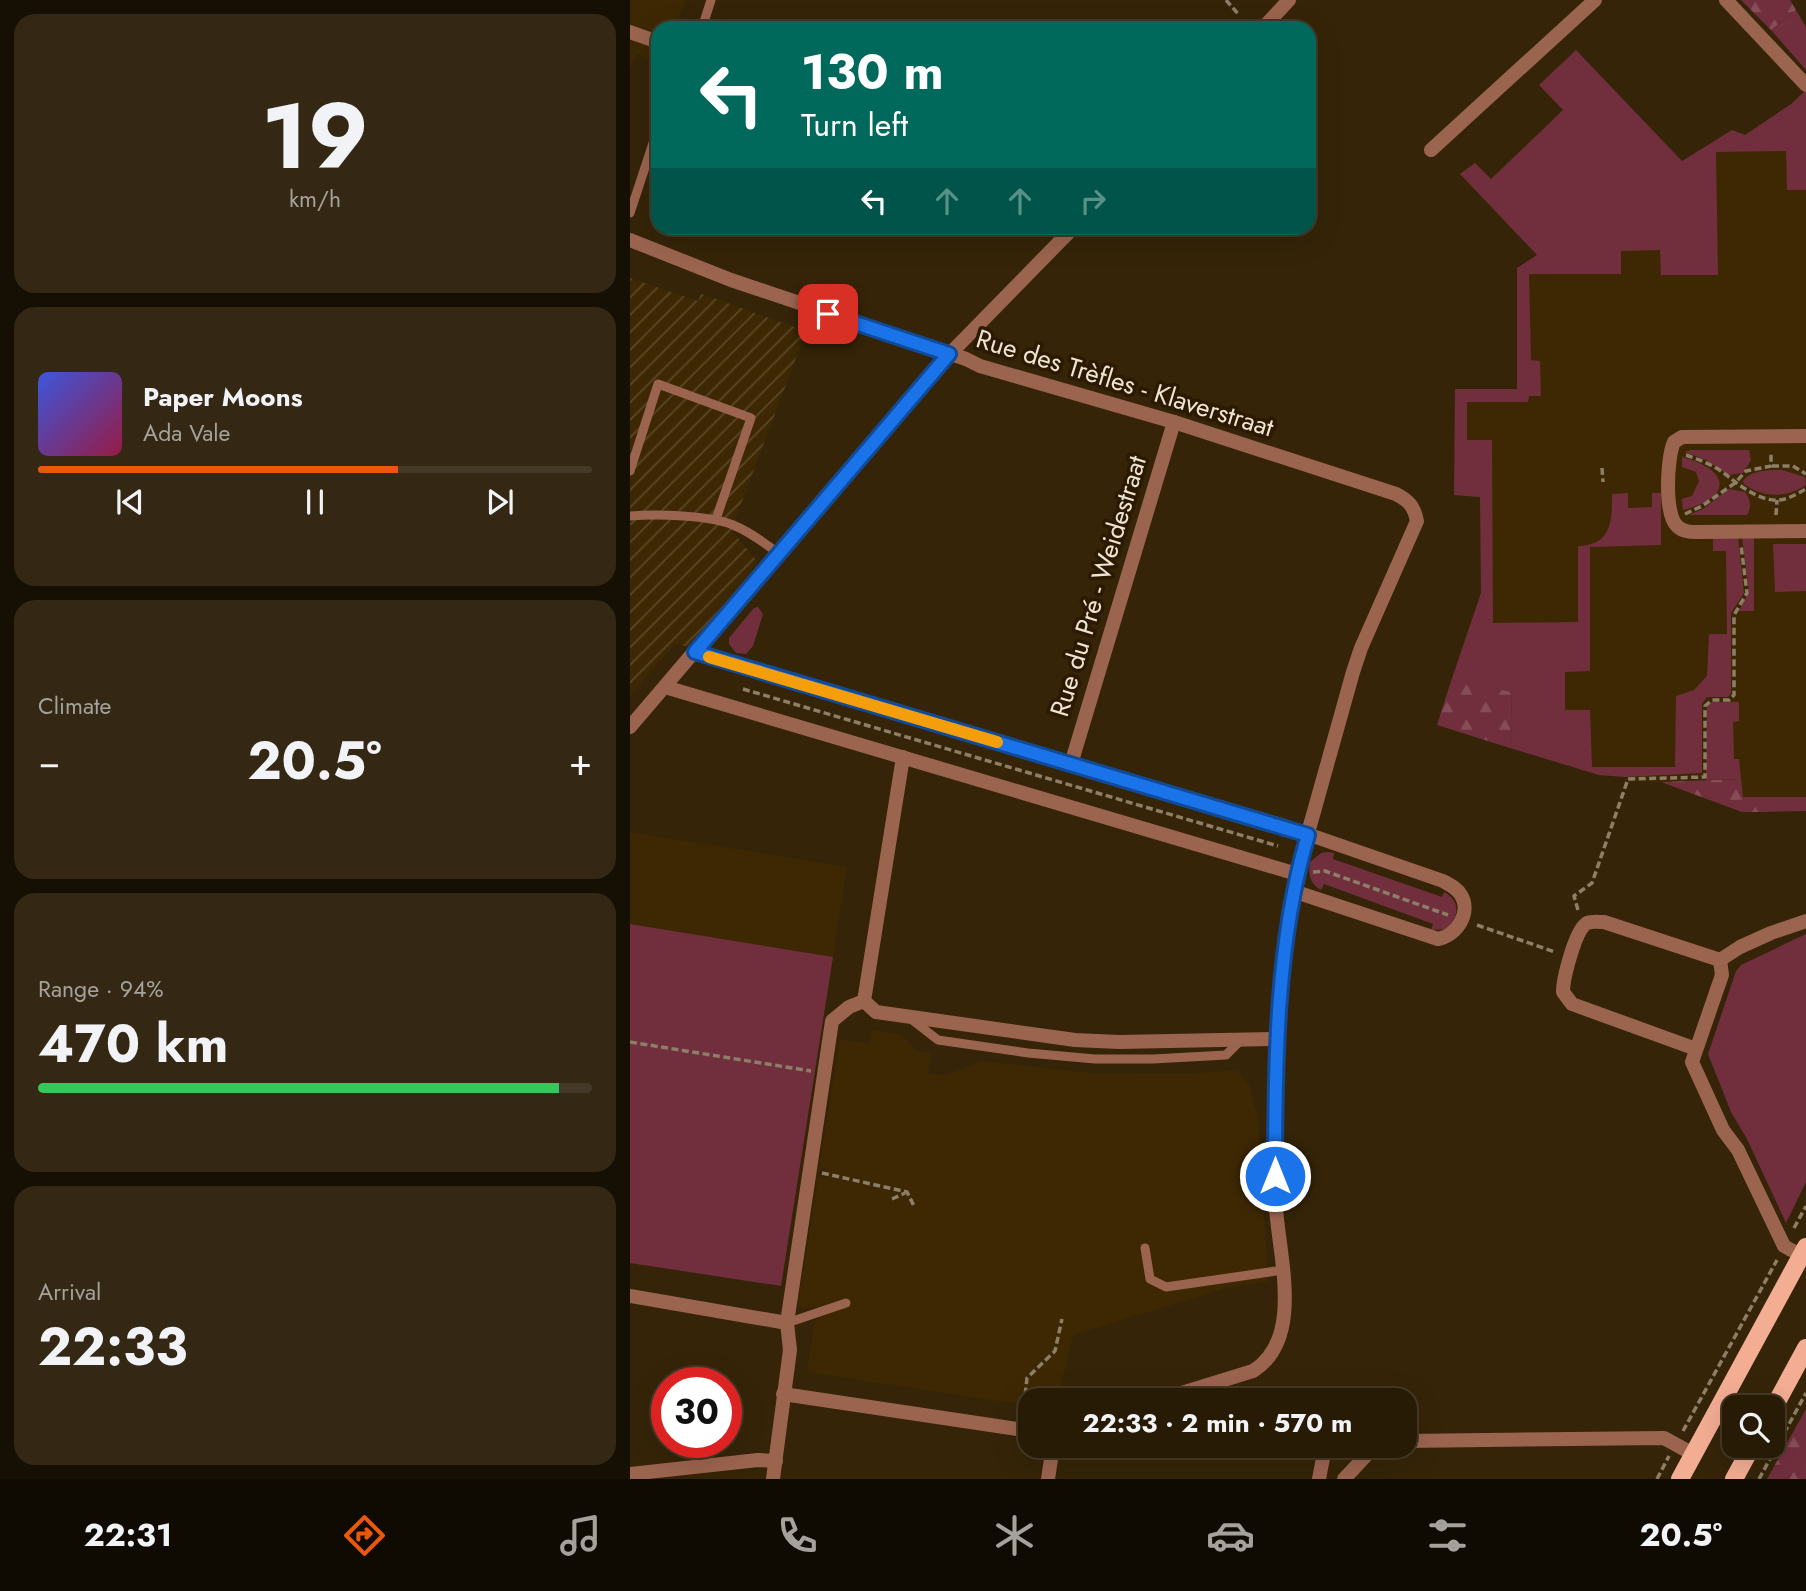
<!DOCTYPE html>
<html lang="en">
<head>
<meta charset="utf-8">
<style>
  body { margin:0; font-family:Jost,sans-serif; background:#342814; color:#f1f3f6; height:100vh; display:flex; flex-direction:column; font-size:26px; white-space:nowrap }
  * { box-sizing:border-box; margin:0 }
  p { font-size:23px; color:#a5a19b }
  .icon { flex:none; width:38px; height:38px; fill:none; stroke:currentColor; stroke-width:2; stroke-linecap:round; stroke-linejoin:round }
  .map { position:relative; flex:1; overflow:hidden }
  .side { display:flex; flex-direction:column; gap:14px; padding:14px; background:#160f03; width:630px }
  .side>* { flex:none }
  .banner { position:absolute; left:21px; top:21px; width:665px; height:214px; border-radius:21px; box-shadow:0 7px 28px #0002,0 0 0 2px #443928; background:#00695c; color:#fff; overflow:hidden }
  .fabs { position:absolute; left:1092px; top:1395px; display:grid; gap:14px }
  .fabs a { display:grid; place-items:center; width:63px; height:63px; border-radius:14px; background:#281b06; box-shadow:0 7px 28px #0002,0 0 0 2px #443928; font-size:35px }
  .speed { position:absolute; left:21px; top:1367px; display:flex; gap:14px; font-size:35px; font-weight:700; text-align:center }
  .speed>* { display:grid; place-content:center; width:91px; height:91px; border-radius:50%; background:#281b06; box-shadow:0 7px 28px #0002,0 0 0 2px #443928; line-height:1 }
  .speed .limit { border:10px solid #d22; background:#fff; color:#111 }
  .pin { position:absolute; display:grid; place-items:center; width:60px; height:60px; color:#fff; margin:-30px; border-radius:14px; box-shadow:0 4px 10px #0006 }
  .me { position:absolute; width:77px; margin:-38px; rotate:0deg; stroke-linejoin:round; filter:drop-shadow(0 0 5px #0008) }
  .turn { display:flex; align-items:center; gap:24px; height:147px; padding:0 35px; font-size:32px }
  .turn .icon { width:91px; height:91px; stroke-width:2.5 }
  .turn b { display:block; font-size:49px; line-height:60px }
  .lanes { display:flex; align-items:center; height:66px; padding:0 35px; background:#0003; justify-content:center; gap:35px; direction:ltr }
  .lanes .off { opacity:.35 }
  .big { font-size:52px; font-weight:700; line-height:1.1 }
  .side .card { flex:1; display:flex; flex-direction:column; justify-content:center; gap:10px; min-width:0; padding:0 24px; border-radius:21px; background:#342814 }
  .side .dial { align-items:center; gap:0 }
  .dial b { font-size:91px; line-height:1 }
  .song { display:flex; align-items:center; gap:21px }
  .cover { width:84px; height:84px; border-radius:10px; background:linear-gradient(135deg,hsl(230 70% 55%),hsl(340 70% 35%)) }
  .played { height:7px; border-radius:4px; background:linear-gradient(90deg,#ea580c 65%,#443928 65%) }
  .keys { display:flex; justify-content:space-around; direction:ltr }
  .heat { display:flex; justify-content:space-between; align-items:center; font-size:38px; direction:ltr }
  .charge { height:10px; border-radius:5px; background:linear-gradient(90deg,#34c759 94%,#443928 0) }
  .trip { position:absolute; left:388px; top:1388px; width:399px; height:70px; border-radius:21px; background:#281b06; box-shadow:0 7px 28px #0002,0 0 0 2px #443928; font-weight:700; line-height:70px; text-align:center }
  .tabs { display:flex; height:112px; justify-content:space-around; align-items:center; background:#100b02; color:#a5a19b }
  .tabs .icon { width:49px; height:49px }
  .tabs .on { color:#ea580c }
  .tabs b { font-size:32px; color:#f1f3f6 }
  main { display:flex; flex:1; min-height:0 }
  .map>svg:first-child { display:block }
  .built { fill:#3e2804 }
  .industrial { fill:url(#industrial-furrows) }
  .green { fill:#712f3e }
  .forest { fill:url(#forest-firs) }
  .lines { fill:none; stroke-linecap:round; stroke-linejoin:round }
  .path { stroke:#8c7e67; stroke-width:3.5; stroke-dasharray:7 3.5; stroke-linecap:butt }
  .service { stroke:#9b644f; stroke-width:9 }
  .pedestrian { stroke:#9b644f; stroke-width:14 }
  .minor { stroke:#9b644f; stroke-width:14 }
  .primary { stroke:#f2ad93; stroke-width:18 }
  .route-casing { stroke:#114b97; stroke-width:18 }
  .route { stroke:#1a73e8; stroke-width:12 }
  .slow { stroke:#f59e0b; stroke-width:12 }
  .labels { text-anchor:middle; stroke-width:7; stroke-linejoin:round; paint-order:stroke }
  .street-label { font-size:26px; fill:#efe4d4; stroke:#2b1a01 }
</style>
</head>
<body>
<main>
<section class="side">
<div class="card dial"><b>19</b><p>km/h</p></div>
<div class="card">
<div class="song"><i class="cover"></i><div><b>Paper Moons</b><p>Ada Vale</p></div></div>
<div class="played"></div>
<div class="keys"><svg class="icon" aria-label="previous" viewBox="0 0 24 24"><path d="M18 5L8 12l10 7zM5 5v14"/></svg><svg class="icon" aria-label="pause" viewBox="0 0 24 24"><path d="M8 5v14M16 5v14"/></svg><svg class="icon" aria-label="next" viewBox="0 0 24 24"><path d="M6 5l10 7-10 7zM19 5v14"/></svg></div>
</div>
<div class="card"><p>Climate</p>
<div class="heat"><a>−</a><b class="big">20.5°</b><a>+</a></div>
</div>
<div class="card"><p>Range · 94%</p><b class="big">470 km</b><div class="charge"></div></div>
<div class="card"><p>Arrival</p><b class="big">22:33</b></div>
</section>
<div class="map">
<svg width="1176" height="1479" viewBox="0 0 1176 1479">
  <defs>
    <pattern id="industrial-furrows" width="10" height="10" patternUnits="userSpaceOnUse" patternTransform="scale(1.75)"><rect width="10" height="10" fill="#3e2804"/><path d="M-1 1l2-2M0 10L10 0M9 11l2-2" fill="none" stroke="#5a4728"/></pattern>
    <pattern id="forest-firs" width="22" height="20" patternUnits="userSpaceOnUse" patternTransform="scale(1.75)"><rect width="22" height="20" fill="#712f3e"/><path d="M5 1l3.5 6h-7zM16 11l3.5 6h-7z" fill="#864d59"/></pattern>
  </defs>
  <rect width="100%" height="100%" fill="#352408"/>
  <!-- built -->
  <g class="built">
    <polygon points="0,0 55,0 46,28 28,28 28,63 7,54 0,69"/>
    <polygon points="1161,104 1176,124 1176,811 1112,812 1031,782 993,782 995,777 969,775 807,725 851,593 850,497 824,495 825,389 887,389 887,268 1102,130 1115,135"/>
    <polygon points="0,832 217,867 203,957 0,924"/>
    <polygon points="242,1030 272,1035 285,1050 301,1053 298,1073 307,1075 316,1075 352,1061 461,1073 555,1074 607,1070 620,1086 628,1119 638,1281 597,1288 443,1335 428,1400 401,1400 401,1406 177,1372 184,1322 190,1319 184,1306 178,1308 168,1306 188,1177 197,1178 198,1170 189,1168 210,1039 240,1044"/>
  </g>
  <!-- industrial -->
  <polygon class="industrial" points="0,278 68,301 71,294 78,296 167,328 165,333 174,337 103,525 102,531 128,562 123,571 58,647 45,644 0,696"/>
  <!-- green -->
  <g class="green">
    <polygon points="1166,10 1176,27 1176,70 1141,30"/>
    <path d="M 946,50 L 1052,161 L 1102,130 L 1115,135 L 1161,104 L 1176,90 L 1176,190 L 1157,190 L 1156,151 L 1086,152 L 1088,275 L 1031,275 L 1030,250 L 991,251 L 991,274 L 899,274 L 901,360 L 910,361 L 911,396 L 899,396 L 898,402 L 837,402 L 837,440 L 862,440 L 863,623 L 948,622 L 948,546 C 982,545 982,521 982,494 L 998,493 L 998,508 L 1022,507 L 1022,493 L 1031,493 L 1031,545 L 960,547 L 960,671 L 935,672 L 935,710 L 960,710 L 962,767 L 1045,767 L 1046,696 L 1064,690 L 1077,676 L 1079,634 L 1097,634 L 1096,551 L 1083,551 L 1083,538 L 1108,537 L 1114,593 L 1101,613 L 1101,693 L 1098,697 L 1077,697 L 1072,704 L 1072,773 L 995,777 L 969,775 L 880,748 L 882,693 L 821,681 L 851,593 L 850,497 L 824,495 L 825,389 L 887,389 L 887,268 L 907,255 L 830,174 L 845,163 L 861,179 L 933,110 L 909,85 Z"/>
    <polygon points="1061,450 1119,450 1121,460 1113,473 1098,475 1076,460 1055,452"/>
    <path d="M 1052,457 C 1101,470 1103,498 1053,510 L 1052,499 L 1062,496 L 1069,481 L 1066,472 L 1052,467 Z"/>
    <path d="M 1152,470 L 1175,477 L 1176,485 C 1157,498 1133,498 1114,484 L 1113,481 C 1121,470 1139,470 1152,470 Z"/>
    <path d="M 1099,489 L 1115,492 C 1121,501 1122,506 1117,515 L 1059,515 L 1073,509 Z"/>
    <polygon points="1124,536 1124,611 1109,611 1119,592 1112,537"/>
    <polygon points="1143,544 1176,544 1176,591 1145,592"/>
    <polygon points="128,607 133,614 123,646 116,654 106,653 99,644 99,638 124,608"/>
    <polygon points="1082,702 1109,702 1109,721 1103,722 1104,759 1109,759 1111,779 1076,780 1077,706"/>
    <polygon points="1131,797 1176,797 1176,811 1131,812"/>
    <path d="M 698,852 L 704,853 L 703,859 L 812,897 L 814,892 C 831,901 829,916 817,929 L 801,930 L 803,924 L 694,884 L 691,890 C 680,884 678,874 680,862 L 691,853 Z"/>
    <polygon points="0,924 203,957 151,1286 0,1263"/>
    <polygon points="1176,934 1176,1182 1156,1223 1117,1139 1101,1112 1078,1054 1106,971 1111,965"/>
  </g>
  <!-- forest -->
  <g class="forest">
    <polygon points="1111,0 1160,0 1166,10 1141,30"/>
    <polygon points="821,681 882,692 880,748 807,725"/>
    <polygon points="1111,779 1113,797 1131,797 1131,812 1112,812 1031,782"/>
    <polygon points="1176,1409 1176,1479 1137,1479"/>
  </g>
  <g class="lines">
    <!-- path -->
    <g class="path">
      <polyline points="596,0 609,15"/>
      <path d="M 1056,455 C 1071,460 1088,467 1100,478 C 1113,488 1132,502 1150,500 C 1159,499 1168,493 1176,489"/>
      <polyline points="1142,466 1163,466 1176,474"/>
      <polyline points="972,468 973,482"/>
      <polyline points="1055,514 1072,506 1105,483 1116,471 1141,466 1141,452"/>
      <polyline points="1146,515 1147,500"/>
      <polyline points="113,689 648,846"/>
      <polyline points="683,872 695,871 818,915"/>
      <polyline points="948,910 944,896 962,883 998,779 1075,777 1075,706 1082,700 1099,700 1104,695 1104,615 1117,593 1111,545"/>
      <polyline points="847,925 925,952"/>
      <polyline points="0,1042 181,1071"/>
      <polyline points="192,1173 277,1192 284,1206"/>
      <polyline points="262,1199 275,1193"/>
      <polyline points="1164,1228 1176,1206"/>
      <polyline points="645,1393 650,1400"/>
      <polyline points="394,1405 397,1378 425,1351 432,1319"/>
      <polyline points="1053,1431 1147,1260"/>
      <polyline points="1027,1479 1039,1456"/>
      <polyline points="1129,1479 1176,1393"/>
    </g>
    <!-- service -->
    <g class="service">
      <polyline points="72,28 81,0"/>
      <polyline points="0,213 28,128"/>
      <polyline points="0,471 28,384 121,418 86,519"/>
      <path d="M 0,516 C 26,514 80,515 103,525 C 120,532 135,543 149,554"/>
      <polyline points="281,1019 308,1040 398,1053 465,1059 523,1059 596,1055 612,1039"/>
      <polyline points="515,1248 520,1279 536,1287 653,1270"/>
      <polyline points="157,1323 216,1303"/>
    </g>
    <!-- pedestrian -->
    <polyline class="pedestrian" points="157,1323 202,1021 219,1007 234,1001"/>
    <!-- minor -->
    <g class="minor">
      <polyline points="1096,0 1176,85"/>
      <polyline points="633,28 659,0"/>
      <polyline points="0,32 28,42"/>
      <polyline points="801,150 965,0"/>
      <path d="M 0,240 L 101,280 L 336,359 L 350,366 L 544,422 L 766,494 C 779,501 784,506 787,521 L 731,648 L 723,672 C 710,720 696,767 683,815 C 676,840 667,866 663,892 C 647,991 645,1092 645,1192 C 645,1245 678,1337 623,1371 L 529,1400"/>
      <path d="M 1176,436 L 1052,437 L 1044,442 C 1037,457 1034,514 1047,526 C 1053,532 1061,532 1068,532 L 1176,531"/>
      <path d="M 65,652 L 654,826 L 813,881 C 820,885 827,888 831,895 C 842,913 826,936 808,939 L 663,891"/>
      <polyline points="35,687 667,874"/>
      <polyline points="0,727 307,367 443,228"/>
      <polyline points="273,757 234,1001 246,1012 445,1040 489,1042 648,1039"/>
      <polyline points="441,764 544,422"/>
      <polyline points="1090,960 1092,975 1062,1062 1093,1130 1108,1150 1154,1246 1172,1256"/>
      <polyline points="1090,960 1110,947 1141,933 1176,921"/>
      <path d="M 1066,1049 L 942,1004 L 933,992 C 933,979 945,930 957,923 C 962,921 969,922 974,922 L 1090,960"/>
      <polyline points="0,1296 157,1323 160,1350 143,1479"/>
      <polyline points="153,1394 401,1431"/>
      <polyline points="775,1441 1034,1438 1063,1454"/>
      <polyline points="0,1474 128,1460 146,1461"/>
      <polyline points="418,1479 423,1446"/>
      <polyline points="689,1479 693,1458 701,1446"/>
      <polyline points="714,1479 745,1446"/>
    </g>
    <!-- primary -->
    <g class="primary">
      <polyline points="1143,1409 1176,1348"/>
      <polyline points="1050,1479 1176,1247"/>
      <polyline points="1104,1479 1122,1446"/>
    </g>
  </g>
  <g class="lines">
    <defs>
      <path id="route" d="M 198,314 L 319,354 L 65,652 L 678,835 C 646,941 645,1066 645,1176"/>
    </defs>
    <!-- route casing -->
    <use href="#route" class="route-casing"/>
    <!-- route -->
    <use href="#route" class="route"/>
    <!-- slow -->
    <polyline class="slow" points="79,657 367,742"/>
  </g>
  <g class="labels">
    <!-- street labels -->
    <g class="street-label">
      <text transform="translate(495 383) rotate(17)" y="9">Rue des Trèfles - Klaverstraat</text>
      <text transform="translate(468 586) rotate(-73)" y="9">Rue du Pré - Weidestraat</text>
    </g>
  </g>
</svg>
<div class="fabs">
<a><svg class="icon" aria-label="search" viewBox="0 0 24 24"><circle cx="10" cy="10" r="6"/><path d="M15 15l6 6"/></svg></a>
</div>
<div class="speed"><div class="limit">30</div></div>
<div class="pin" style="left:198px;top:314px;background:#d93025"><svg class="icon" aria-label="arrive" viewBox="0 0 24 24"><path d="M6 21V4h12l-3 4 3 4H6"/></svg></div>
<svg class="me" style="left:645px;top:1176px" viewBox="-20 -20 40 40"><circle r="17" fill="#1a73e8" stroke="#fff" stroke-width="3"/><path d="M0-11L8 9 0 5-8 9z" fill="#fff"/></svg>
<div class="trip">22:33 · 2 min · 570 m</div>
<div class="banner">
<div class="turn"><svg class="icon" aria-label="left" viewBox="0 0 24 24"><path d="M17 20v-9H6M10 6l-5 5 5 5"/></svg><div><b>130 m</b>Turn left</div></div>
<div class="lanes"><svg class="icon" aria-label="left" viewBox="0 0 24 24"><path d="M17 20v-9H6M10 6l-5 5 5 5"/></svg><svg class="icon off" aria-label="ahead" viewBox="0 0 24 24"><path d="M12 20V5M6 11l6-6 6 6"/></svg><svg class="icon off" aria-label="ahead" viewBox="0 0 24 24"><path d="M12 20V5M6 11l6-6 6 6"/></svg><svg class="icon off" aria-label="right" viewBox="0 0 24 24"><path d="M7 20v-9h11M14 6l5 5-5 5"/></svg></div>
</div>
</div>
</main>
<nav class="tabs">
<b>22:31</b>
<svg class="icon on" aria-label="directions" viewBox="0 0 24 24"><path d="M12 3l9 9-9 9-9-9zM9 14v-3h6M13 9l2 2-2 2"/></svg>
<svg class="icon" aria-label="music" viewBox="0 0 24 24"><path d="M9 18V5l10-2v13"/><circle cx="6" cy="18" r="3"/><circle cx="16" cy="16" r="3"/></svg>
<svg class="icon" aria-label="phone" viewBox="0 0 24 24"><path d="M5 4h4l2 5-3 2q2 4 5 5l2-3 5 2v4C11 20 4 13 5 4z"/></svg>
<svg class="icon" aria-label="climate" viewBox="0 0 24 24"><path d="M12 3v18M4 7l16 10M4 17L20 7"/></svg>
<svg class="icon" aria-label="car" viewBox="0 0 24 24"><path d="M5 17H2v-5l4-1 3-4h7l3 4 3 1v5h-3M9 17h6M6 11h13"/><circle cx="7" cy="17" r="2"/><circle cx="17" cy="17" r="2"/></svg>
<svg class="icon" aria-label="filters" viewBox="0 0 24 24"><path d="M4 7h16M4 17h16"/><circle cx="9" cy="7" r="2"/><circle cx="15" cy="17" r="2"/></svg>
<b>20.5°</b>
</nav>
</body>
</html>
